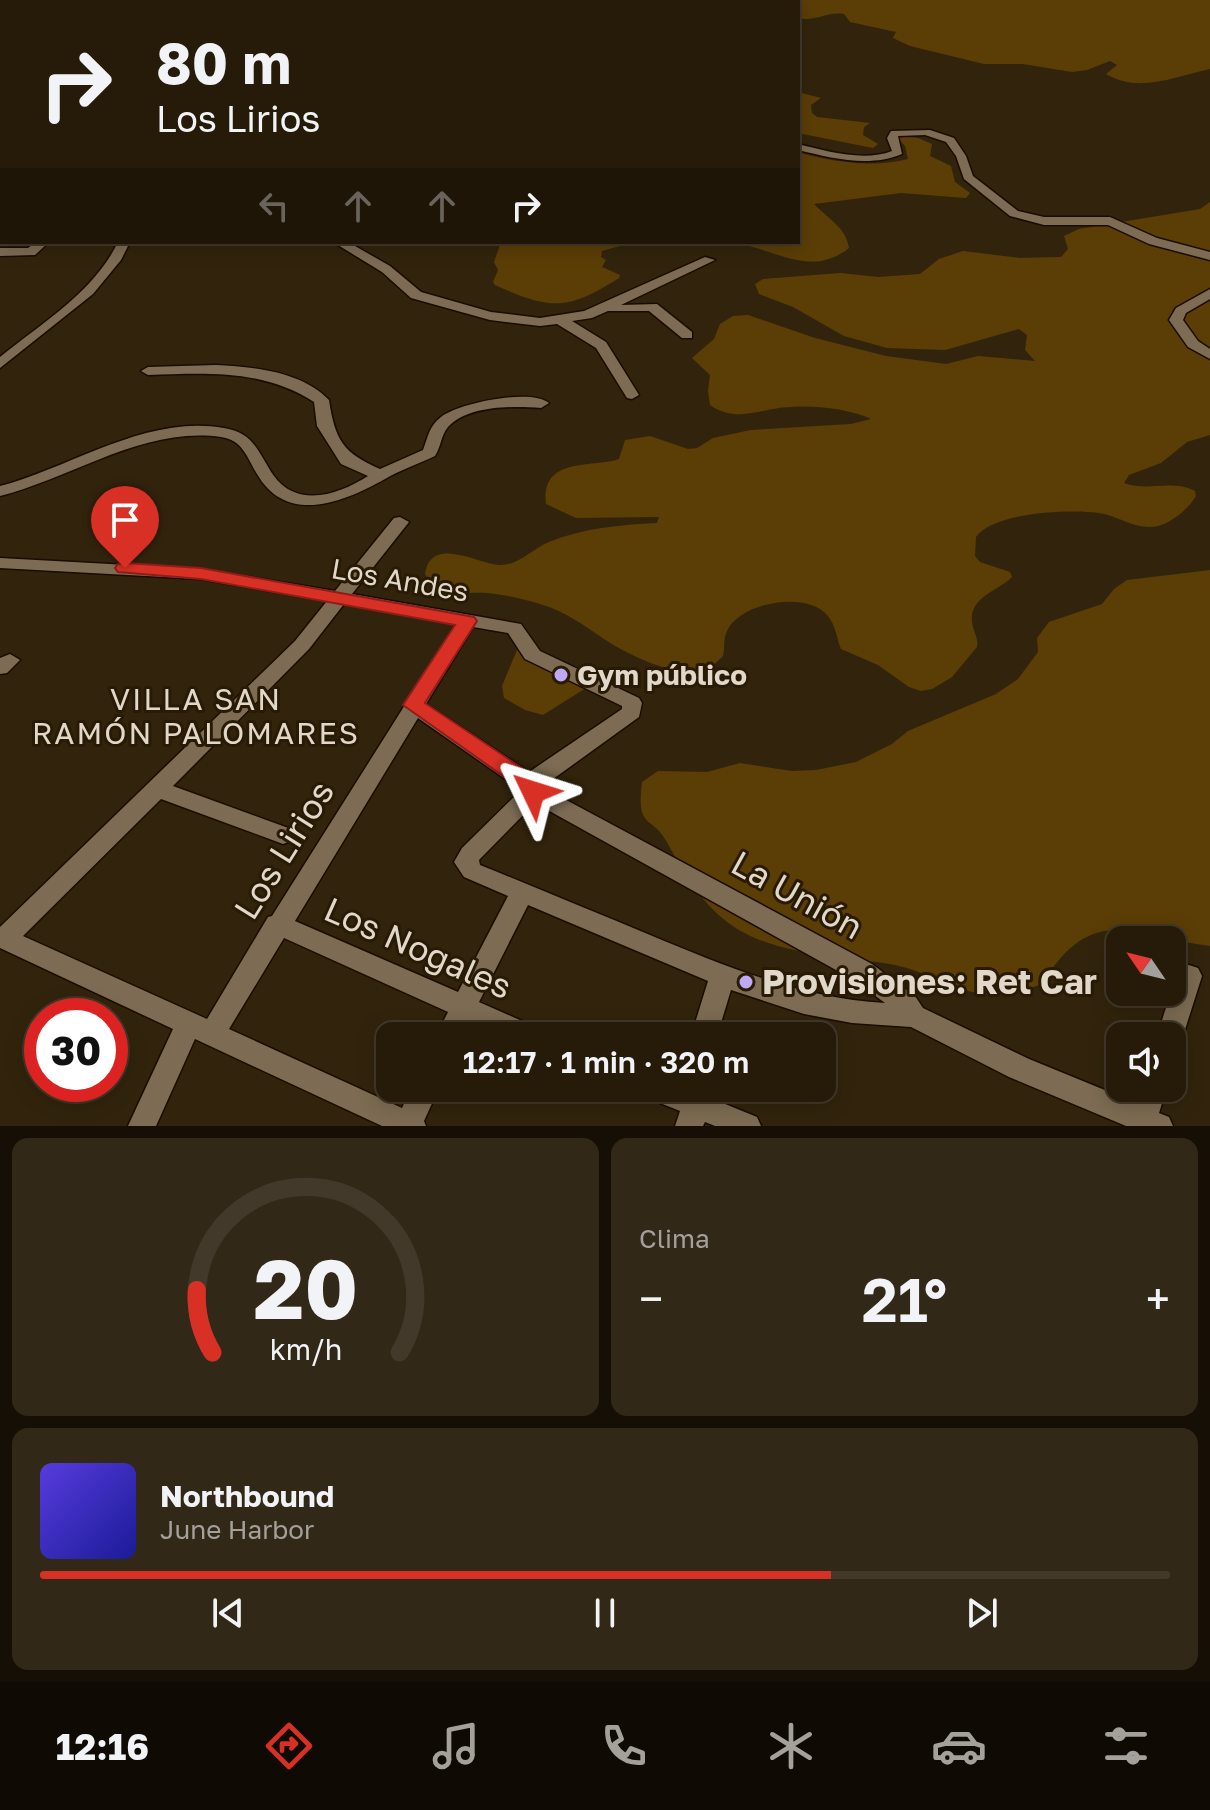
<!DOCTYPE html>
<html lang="es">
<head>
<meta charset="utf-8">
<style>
  body { margin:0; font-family:"Golos Text",sans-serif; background:#322817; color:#f1f3f6; height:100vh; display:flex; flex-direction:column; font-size:30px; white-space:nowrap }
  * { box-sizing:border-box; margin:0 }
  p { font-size:26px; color:#a4a19c }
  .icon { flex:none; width:44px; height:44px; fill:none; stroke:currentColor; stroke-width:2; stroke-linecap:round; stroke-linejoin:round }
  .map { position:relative; height:1126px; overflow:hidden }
  .side { display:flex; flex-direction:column; gap:12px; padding:12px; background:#150f05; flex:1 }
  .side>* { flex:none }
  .top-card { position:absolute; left:0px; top:0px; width:800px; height:244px; box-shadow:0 4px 20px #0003,0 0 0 2px #42392a; background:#261b09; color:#f1f3f6; overflow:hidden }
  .needle { width:52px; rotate:305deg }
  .tools { position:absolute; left:1106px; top:926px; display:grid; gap:16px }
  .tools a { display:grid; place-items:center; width:80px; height:80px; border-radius:16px; background:#261b09; box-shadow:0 4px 20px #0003,0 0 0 2px #42392a; font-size:40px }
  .speed { position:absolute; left:24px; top:998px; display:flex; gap:16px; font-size:40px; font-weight:700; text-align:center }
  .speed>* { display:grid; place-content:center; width:104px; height:104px; border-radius:50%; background:#261b09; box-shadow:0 4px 20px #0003,0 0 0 2px #42392a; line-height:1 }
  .speed .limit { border:12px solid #d22; background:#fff; color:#111 }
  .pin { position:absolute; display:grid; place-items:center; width:68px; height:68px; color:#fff; margin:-82px -34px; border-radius:50% 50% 50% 0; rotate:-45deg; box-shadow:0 0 8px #0007 }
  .pin .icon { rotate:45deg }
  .me { position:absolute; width:88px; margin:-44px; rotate:311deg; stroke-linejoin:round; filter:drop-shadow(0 0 6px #0008) }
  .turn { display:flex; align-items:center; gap:28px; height:168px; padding:0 24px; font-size:36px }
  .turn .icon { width:104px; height:104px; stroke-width:2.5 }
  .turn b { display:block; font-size:56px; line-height:68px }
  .lanes { display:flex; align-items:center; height:76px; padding:0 24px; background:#0003; justify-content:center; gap:40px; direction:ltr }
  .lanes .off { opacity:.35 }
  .big { font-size:60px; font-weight:600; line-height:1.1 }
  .side .tile { flex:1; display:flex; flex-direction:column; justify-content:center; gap:12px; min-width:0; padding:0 28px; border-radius:16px; background:#322817 }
  .side .dial { align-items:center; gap:0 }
  .dial svg { height:208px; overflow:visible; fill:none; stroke:#42392a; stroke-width:7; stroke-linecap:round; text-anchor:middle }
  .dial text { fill:#f1f3f6; stroke:none }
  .song { display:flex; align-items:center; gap:24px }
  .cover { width:96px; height:96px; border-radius:12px; background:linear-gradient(135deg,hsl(250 70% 55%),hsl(240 70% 35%)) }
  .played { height:8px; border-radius:4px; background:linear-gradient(90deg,#d93025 70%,#42392a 70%) }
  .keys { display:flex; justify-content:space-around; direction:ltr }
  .heat { display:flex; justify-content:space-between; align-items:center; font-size:44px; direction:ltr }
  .side .tiles { flex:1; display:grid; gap:12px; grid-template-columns:1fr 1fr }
  .tile:last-child { grid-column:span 2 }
  .trip { position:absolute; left:376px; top:1022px; width:460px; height:80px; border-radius:16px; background:#261b09; box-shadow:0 4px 20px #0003,0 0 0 2px #42392a; font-weight:600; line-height:80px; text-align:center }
  .tab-bar { display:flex; height:128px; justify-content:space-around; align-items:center; background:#0f0b04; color:#a4a19c }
  .tab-bar .icon { width:56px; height:56px }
  .tab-bar .current { color:#d93025 }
  .tab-bar b { font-size:36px; color:#f1f3f6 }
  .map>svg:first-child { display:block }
  .green { fill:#5b3e06 }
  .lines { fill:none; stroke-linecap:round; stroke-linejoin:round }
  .minor-casing { stroke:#1a0c00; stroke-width:3 }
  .highway-casing { stroke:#1a0c00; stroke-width:3 }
  .minor { fill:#7d6c53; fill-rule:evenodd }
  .highway { fill:#a689e2; fill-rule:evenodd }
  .route { fill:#d93025; stroke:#8d1f18; stroke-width:2 }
  .poi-dot { fill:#bfa8f4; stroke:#281a04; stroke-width:3 }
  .labels { text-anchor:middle; stroke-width:6; stroke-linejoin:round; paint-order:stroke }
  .street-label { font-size:28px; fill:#e1d8ca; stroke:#281a04 }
  .poi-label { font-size:28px; font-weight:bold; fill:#e1d8ca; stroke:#281a04; text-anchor:start }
  .neighbourhood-label { font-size:30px; letter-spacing:2px; fill:#e1d8ca; stroke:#281a04 }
  .near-street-label { font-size:34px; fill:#e1d8ca; stroke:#281a04 }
  .near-poi-label { font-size:34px; font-weight:bold; fill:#e1d8ca; stroke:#281a04; text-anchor:start }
</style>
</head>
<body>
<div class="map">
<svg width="1210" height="1126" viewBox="0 0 1210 1126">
  <rect width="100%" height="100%" fill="#32240c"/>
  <!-- green -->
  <g class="green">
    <path d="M 731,0 L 1210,0 L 1210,69 C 1176,76 1139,94 1106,74 L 1117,65 L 1110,61 L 1087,70 L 1072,72 L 1023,64 L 984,64 L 910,46 L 893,38 L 896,32 L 850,22 L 844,14 C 827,11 816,22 798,18 L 798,2 Z"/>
    <polygon points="798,92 821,98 811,105 812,113 817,117 870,123 864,127 863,135 878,144 873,148 798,133"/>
    <path d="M 896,136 L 918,138 L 932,144 L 930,156 L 951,166 L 955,182 L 970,193 L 966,198 L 901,193 L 814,204 C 827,218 846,227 849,248 C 810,279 775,248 734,243 C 718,241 700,244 683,242 L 798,242 L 798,152 C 831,162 874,168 908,159 L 905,146 Z"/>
    <path d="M 1210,202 L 1210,435 L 1187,442 L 1161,463 L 1129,475 L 1124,483 C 1148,492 1171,479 1195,491 L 1196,496 C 1188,509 1173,522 1158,526 C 1137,531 1119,516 1099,513 C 1070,509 993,512 976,537 L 975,556 L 980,562 L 1010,572 L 1012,577 C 998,591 969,597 972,622 C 973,632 979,638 977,647 L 952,677 L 932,689 L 921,691 L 909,687 L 878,665 L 841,649 C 836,637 836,625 827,615 C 806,590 739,603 727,631 C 723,639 725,648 723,656 L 701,677 C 668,671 632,658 604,639 C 583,625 565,611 540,604 C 524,599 503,594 486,593 C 464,592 438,597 425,574 C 431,535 476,563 499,565 C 518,566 532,549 549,542 C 583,528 620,525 657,523 L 659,517 L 576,518 L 546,504 C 540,456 594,468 619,459 L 625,440 L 650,436 L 688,449 L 697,448 L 713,438 L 751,430 L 851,424 L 871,419 C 850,409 815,405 790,407 C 761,408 738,424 710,405 L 708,391 L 710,375 L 692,358 L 714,339 L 720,324 L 733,316 L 748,315 L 815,338 L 886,356 L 946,364 L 978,356 L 1035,361 L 1025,350 L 1027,335 L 1019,329 L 945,350 L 887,348 L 844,336 L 793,307 L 759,294 L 755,284 L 763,279 L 840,273 L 878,277 L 920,274 L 939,259 L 963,251 L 1020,258 L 1061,257 L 1068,249 L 1064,236 L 1079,229 L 1200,209 Z"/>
    <path d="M 501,242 L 634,242 L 602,251 L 601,257 L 606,260 L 602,267 L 620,275 L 619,278 C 567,311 551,310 495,285 L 493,282 L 498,270 L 494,262 Z"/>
    <path d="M 1210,570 L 1210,946 C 1135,937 1093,900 1042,984 C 1027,989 1010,996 994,995 C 959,994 929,972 895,965 C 877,961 859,961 841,958 C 747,945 714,930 668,844 C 652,813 636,832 642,782 L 658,771 L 707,772 L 740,763 L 792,771 L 816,770 L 856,762 L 892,744 L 908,731 L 996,694 L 1018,679 L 1038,652 L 1037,638 L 1049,622 L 1102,604 L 1114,589 L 1127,580 Z"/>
    <polygon points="522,649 541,668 586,688 543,715 525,710 504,698 502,686 517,650"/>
  </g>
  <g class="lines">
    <defs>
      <g id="minor">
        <path d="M 930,130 L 954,138 L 966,156 L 973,176 L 1018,211 L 1044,217 L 1110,217 L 1157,238 L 1210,252 L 1210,260 L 1149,244 L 1108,225 L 1044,225 L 1010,216 L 964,179 L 956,156 L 946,142 L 925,135 L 898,136 L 902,154 C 869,168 831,158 798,150 L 798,144 C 826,151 864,162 892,151 L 887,138 L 891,131 Z"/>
        <polygon points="36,242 49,242 35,255 0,256 0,248 28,248"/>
        <path d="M 118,242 L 130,242 L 121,260 L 93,294 L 0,368 L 0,357 C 42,323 94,292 118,242 Z"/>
        <polygon points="333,242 348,242 390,266 421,292 491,312 540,318 584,311 705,257 715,260 621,305 657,304 692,332 692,338 682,338 649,311 608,311 592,318 572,321 606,342 639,395 632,399 627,398 596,348 557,324 540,326 490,320 411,298 382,272"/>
        <polygon points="1210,289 1210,299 1186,313 1183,320 1198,341 1210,349 1210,359 1188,347 1169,320 1176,308"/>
        <path d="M 216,365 C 253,367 301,371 329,400 C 335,440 343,453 380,469 L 423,450 C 428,437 429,426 441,417 C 459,403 531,388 549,403 L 541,408 C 513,406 469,405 448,427 C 441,435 441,447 435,456 C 418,464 400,470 385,479 C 344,502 287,526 257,474 C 247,458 243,440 221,437 C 144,426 72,478 0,496 L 0,486 C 72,467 147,414 224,428 C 255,433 258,453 274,476 C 298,509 340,494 368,476 L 341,464 L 317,426 L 314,402 C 263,369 206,373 148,375 L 141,371 L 148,367 Z"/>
        <path d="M 400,517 L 409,522 L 352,594 L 521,624 L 540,651 L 639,698 L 642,703 L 639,717 L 542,787 L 872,964 L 915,996 L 923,1008 L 1029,1059 L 1134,1102 L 1139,1088 L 1167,1088 L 1159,1113 L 1169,1117 L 1173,1126 L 1126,1126 L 1009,1077 L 911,1027 L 852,1023 L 804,1014 L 731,990 L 717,1036 L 691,1036 L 708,981 L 528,905 L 479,1002 L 538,1028 L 542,1036 L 501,1036 L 470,1022 L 463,1036 L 436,1036 L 448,1012 L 284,938 L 229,1029 L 402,1108 L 411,1088 L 439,1088 L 424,1121 L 426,1126 L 382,1126 L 195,1039 L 156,1126 L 128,1126 L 173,1029 L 0,948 L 0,927 L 295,641 L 327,601 L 201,579 L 0,568 L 0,558 L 201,569 L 335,591 L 394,518 ZM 344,604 L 456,624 L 272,916 L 268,917 L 207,1019 L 23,936 L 161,799 L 275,841 L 283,844 L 291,841 L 294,835 L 291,829 L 173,786 L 309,649 ZM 473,627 L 508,633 L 525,659 L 622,706 L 622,709 L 529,772 L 426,704 ZM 418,718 L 521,790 L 462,848 L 454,862 L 464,877 L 508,896 L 458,992 L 295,921 ZM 535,803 L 854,980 L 885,1003 C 801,998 727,967 650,935 C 594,912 537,888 480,865 L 479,860 Z"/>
        <polygon points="10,654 20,660 7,673 0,674 0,658"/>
        <polygon points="1189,965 1198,968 1202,976 1183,1036 1179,1044 1172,1047 1172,1036 1157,1036 1176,976 1180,968"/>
        <polygon points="641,1088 686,1088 757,1117 761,1126 715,1126 705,1122 703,1126 675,1126 680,1111 645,1097"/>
      </g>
      <g id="highway">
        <polygon points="113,0 127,0 112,2"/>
        <polygon points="2,82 2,90 0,91 0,83"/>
        <polygon points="2,103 2,112 0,113 0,104"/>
      </g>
    </defs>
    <!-- minor casing -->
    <use href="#minor" class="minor-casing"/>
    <!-- highway casing -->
    <use href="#highway" class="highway-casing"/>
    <!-- minor -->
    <use href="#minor" class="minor"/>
    <!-- highway -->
    <use href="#highway" class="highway"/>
  </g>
  <!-- route -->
  <polygon class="route" points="125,563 201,568 474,617 477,621 425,703 537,778 544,792 541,798 525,798 520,788 403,705 455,625 201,579 118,572 115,568 118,564"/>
  <!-- markers -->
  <g class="poi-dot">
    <circle cx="561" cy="675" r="8"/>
    <circle cx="746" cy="982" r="8"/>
  </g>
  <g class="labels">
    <!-- street labels -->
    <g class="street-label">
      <text transform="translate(400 580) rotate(10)" y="10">Los Andes</text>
    </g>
    <!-- poi labels -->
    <g class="poi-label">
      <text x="577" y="685">Gym público</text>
    </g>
    <!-- neighbourhood labels -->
    <g class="neighbourhood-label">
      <text x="196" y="710">VILLA SAN<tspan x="196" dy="34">RAMÓN PALOMARES</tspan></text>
    </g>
    <!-- near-street labels -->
    <g class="near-street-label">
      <text transform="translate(284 850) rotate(-58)" y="12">Los Lirios</text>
      <text transform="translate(797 895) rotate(29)" y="12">La Unión</text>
      <text transform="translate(418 948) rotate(24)" y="12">Los Nogales</text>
    </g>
    <!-- near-poi labels -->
    <g class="near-poi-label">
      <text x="762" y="994">Provisiones: Ret Car</text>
    </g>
  </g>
</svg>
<div class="tools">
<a><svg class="needle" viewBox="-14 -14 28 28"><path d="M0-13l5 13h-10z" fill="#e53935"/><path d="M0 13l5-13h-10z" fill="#a4a19c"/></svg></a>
<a><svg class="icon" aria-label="sound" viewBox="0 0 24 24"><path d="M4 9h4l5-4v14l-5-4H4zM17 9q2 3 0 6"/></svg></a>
</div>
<div class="speed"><div class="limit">30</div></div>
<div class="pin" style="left:125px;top:568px;background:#d93025"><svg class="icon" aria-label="arrive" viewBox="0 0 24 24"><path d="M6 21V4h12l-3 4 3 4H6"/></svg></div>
<svg class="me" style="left:533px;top:792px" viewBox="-20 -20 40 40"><path d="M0-17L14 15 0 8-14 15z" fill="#d93025" stroke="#fff" stroke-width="4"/></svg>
<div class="trip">12:17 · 1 min · 320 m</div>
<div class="top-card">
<div class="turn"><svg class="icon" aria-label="right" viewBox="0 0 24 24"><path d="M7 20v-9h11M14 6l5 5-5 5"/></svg><div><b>80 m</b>Los Lirios</div></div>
<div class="lanes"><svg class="icon off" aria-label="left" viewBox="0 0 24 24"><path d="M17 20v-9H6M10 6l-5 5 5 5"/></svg><svg class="icon off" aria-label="ahead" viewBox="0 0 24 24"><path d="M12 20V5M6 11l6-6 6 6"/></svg><svg class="icon off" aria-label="ahead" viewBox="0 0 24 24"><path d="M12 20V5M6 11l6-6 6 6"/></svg><svg class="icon" aria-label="right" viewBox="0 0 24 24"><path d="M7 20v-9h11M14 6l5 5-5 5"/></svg></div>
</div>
</div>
<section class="side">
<div class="tiles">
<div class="tile dial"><svg viewBox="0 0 100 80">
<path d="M14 69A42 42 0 1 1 86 69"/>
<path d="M14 69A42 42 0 0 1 8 45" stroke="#d93025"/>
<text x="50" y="56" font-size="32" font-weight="700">20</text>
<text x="50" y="72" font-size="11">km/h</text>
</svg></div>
<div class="tile"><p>Clima</p>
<div class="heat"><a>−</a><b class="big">21°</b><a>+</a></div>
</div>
<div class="tile">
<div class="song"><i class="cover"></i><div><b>Northbound</b><p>June Harbor</p></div></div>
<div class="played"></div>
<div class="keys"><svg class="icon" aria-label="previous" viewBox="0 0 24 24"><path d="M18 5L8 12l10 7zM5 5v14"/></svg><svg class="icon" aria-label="pause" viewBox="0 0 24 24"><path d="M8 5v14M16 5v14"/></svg><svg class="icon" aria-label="next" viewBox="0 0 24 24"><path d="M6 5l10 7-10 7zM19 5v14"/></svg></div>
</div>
</div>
</section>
<nav class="tab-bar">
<b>12:16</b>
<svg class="icon current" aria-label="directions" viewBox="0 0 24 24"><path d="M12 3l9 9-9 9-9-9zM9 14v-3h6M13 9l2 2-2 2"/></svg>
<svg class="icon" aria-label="music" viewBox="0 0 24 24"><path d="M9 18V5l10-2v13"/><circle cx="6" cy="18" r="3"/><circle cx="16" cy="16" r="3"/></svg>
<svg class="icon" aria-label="phone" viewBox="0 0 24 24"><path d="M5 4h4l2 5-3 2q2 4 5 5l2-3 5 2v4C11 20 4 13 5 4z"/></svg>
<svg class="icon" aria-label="climate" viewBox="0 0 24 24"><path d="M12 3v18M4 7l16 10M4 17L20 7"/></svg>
<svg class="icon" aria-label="car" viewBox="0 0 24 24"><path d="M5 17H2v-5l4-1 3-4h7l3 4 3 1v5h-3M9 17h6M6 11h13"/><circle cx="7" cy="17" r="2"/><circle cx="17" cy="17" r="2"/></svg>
<svg class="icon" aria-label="filters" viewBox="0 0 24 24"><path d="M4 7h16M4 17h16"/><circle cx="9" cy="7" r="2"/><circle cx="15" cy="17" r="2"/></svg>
</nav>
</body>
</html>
